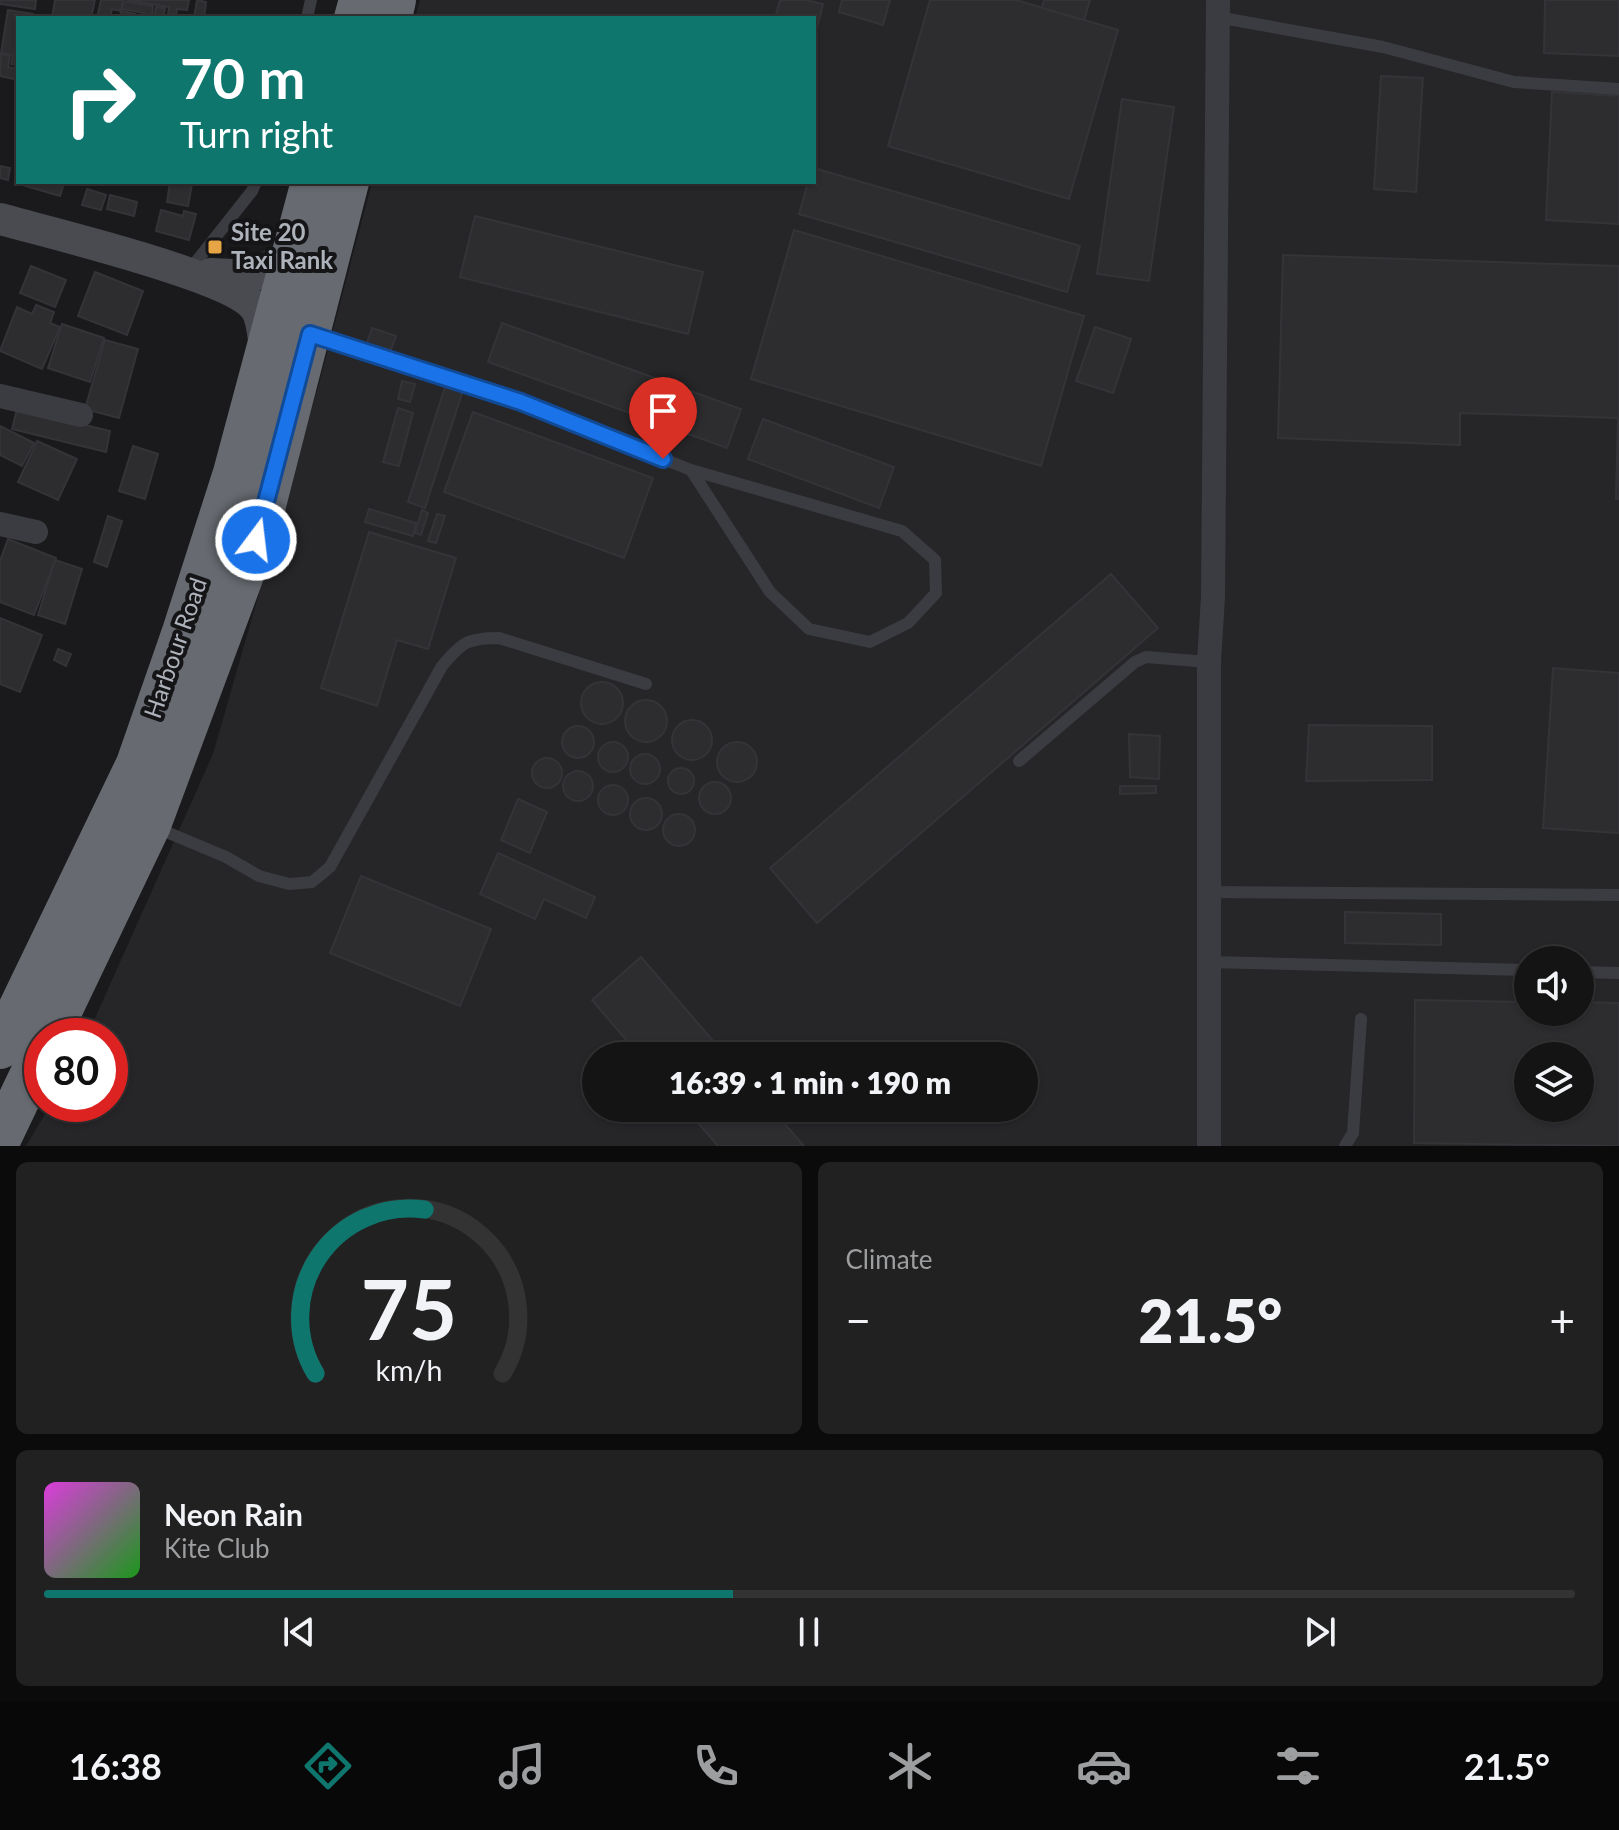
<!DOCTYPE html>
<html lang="en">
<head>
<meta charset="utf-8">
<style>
  body { margin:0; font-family:Lato,sans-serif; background:#212122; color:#f1f3f6; height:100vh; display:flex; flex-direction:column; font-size:30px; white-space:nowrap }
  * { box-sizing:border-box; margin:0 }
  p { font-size:26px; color:#9d9ea0 }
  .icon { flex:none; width:44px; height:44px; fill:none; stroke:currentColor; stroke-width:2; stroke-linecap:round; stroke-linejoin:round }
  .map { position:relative; height:1146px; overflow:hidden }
  .drawer { display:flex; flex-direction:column; gap:16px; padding:16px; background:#0b0b0c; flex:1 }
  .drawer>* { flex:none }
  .guide { position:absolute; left:16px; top:16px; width:800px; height:168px; border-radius:0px; box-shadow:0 2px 6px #0004,0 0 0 2px #333334; background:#0f766e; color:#fff; overflow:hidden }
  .controls { position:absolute; left:1514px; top:946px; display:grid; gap:16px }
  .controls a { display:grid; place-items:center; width:80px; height:80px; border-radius:50%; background:#141415; box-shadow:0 2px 6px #0004,0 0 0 2px #333334; font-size:40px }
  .speed { position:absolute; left:24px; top:1018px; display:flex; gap:16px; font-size:40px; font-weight:700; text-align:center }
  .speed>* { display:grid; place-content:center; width:104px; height:104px; border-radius:50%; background:#141415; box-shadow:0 2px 6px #0004,0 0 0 2px #333334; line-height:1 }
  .speed .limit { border:12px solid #d22; background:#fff; color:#111 }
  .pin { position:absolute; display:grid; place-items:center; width:68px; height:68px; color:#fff; margin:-82px -34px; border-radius:50% 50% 50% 0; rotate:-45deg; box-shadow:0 0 8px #0007 }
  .pin .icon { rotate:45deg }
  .me { position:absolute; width:88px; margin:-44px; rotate:15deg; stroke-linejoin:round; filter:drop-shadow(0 0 6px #0008) }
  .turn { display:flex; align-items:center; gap:28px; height:168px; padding:0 32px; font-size:36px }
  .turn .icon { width:104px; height:104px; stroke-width:2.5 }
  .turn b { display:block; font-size:56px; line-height:68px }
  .big { font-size:60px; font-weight:800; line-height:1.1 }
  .drawer .tile { flex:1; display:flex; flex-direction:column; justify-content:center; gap:12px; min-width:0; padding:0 28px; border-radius:12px; background:#212122 }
  .drawer .dial { align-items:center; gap:0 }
  .dial svg { height:208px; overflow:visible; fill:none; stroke:#333334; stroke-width:7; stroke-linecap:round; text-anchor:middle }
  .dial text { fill:#f1f3f6; stroke:none }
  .song { display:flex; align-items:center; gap:24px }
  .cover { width:96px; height:96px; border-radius:12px; background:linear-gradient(135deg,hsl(300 70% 55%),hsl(120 70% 35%)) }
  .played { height:8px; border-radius:4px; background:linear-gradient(90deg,#0f766e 45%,#333334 45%) }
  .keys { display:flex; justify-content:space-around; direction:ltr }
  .heat { display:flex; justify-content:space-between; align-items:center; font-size:44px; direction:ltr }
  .drawer .tiles { flex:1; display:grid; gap:16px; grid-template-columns:1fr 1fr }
  .tile:last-child { grid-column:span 2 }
  .trip { position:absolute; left:582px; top:1042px; width:456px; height:80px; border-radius:40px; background:#141415; box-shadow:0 2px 6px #0004,0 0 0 2px #333334; font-weight:800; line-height:80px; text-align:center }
  .dock { display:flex; height:128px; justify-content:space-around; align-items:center; background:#080808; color:#9d9ea0 }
  .dock .icon { width:56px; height:56px }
  .dock .selected { color:#0f766e }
  .dock b { font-size:36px; color:#f1f3f6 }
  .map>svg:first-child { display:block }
  .built { fill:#262629; fill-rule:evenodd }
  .building { fill:#2d2d30; stroke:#343438; stroke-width:2; fill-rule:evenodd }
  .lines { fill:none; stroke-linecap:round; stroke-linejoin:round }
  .lane { stroke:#3b3c41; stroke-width:12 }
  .street { stroke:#3b3c41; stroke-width:24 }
  .secondary { stroke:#494b50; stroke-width:32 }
  .highway { stroke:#676b71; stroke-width:42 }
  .route-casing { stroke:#114b97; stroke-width:20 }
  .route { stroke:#1a73e8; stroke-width:14 }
  .poi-dot { fill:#e8a546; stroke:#151517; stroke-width:3 }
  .labels { text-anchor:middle; stroke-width:8; stroke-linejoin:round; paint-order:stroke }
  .poi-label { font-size:24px; font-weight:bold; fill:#adb2bb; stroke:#151517; text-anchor:start }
  .street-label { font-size:24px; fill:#adb2bb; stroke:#151517 }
</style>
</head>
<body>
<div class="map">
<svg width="1619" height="1146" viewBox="0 0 1619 1146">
  <rect width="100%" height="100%" fill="#1a1a1c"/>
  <!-- built -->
  <path class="built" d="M 420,0 L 1619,0 L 1619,1146 L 26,1146 L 51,1104 L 110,1104 L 110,1036 L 87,1036 L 213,754 L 318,387 L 372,182 L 814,182 L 814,18 L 415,18 ZM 1528,960 L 1580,960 L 1580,1012 L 1528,1012 ZM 596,1056 L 1024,1056 L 1024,1108 L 596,1108 ZM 1528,1056 L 1580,1056 L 1580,1108 L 1528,1108 Z"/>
  <!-- building -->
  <g class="building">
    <polygon points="0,0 36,0 35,9 0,4"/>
    <polygon points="55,0 95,0 91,18 52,18"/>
    <polygon points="101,0 123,0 121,11 112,9 110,18 97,18"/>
    <polygon points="127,0 189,0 187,10 177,9 176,15 168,14 169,7"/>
    <polygon points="197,0 206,2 204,18 194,18"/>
    <polygon points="780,0 806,0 823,4 814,41 814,18 775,18"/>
    <polygon points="842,0 890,0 883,25 839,12"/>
    <polygon points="930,0 1016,0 1118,30 1069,199 888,146"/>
    <polygon points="1044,0 1090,0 1084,20 1042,8"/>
    <polygon points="1545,0 1619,0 1619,56 1544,53"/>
    <polygon points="123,1 153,6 152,18 144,17 144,13 122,9"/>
    <polygon points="156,7 165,8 163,18 154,18"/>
    <polygon points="8,10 33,14 32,18 18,18 18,65 11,64 13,55 1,53"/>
    <polygon points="121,11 135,14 134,18 120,18"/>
    <polygon points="1,54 10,56 8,67 18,69 18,80 0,76"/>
    <polygon points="1381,76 1423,78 1416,192 1374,189"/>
    <polygon points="1552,92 1619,96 1619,224 1546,220"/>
    <polygon points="1122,99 1174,107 1149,281 1097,274"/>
    <polygon points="0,166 10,168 8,180 0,178"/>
    <polygon points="814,168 1080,246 1067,292 799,214 808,182 814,182"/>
    <polygon points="22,182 61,182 64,183 60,196 22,185"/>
    <polygon points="170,182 192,184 188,206 167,202"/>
    <polygon points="87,189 106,195 101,210 82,205"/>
    <polygon points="110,195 137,202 134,216 107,209"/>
    <polygon points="161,210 183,216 184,211 196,214 189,240 156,231"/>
    <polygon points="475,216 703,272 688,334 460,277"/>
    <polygon points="794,230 1084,316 1041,466 751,379"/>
    <polygon points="1283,255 1619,266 1619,499 1616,499 1618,418 1460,413 1460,445 1278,438"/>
    <polygon points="31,266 66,280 55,307 20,293"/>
    <polygon points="95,272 143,291 127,335 78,316"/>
    <polygon points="36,305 54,312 50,323 60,327 42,369 0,351 17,307 32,314"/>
    <polygon points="502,323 741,409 727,448 488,362"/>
    <polygon points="62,324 104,338 90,382 48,368"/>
    <polygon points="1095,327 1131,339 1113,393 1076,381"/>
    <polygon points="372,328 396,336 388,357 365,349"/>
    <polygon points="105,340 138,349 119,418 85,409"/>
    <polygon points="402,381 415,384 410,402 398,399"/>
    <polygon points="446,384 463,390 425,508 408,502"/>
    <polygon points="398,408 413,413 399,466 383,462"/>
    <polygon points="17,409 110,431 106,452 12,429"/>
    <polygon points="473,412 653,478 624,558 444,492"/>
    <polygon points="763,419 894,467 879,508 748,459"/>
    <polygon points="0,426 34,443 22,466 0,455"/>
    <polygon points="37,441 77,459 58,500 18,482"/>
    <polygon points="133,446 158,454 145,499 119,491"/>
    <polygon points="369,509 416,523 413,536 365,522"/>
    <polygon points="422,510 428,513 421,535 415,533"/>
    <polygon points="437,514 445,516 436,543 428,541"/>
    <polygon points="108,516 122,521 107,567 94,562"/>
    <polygon points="369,532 456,558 428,649 397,640 377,706 321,688"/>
    <polygon points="8,539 56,558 34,615 0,602 0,561"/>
    <polygon points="55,560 82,569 65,624 38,615"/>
    <polygon points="1111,574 1158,628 817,923 770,868"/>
    <polygon points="0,618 42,635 20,692 0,684"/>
    <polygon points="58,649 71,654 66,666 54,660"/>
    <polygon points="1553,668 1619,673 1619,833 1543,828"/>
    <circle cx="602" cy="703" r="21"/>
    <circle cx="646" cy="721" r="21"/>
    <circle cx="692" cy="740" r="20"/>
    <polygon points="1309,725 1432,726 1432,780 1306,781"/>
    <circle cx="578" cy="742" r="16"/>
    <polygon points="1129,734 1160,736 1159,779 1130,777"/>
    <circle cx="737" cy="762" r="20"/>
    <circle cx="613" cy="757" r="15"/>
    <circle cx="645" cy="769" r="15"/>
    <circle cx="547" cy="773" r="15"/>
    <circle cx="681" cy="781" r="13"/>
    <circle cx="578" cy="786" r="15"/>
    <circle cx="715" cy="798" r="16"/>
    <circle cx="613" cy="800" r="15"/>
    <polygon points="1120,786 1156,786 1156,793 1120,794"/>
    <circle cx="646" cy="814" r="16"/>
    <polygon points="518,799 547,812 530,853 501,840"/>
    <circle cx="679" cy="830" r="16"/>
    <polygon points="498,853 595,897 586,918 544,899 535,919 480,894"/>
    <polygon points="361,876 491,929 460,1006 330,953"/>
    <polygon points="1345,912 1441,914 1441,945 1345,943"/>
    <polygon points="641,957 726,1056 640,1056 592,1000"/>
    <path d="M 1415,1000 L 1528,1002 L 1528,1012 L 1580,1012 L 1580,1002 L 1619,1003 L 1619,1146 L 1414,1143 ZM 1528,1056 L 1580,1056 L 1580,1108 L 1528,1108 Z"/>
    <polygon points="685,1108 771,1108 804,1146 718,1146"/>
  </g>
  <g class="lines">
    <!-- lane -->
    <g class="lane">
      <polyline points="1217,17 1383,47 1514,82 1619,89"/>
      <polyline points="307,18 311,0"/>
      <polyline points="188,272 252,191 256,182"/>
      <polyline points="315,335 521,402 691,470 902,531 935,560 936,593 908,623 870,642 809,629 770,592 691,470"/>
      <polyline points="1019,761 1135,662 1146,657 1209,662"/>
      <path d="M 157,828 L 226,857 L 259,876 L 289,884 L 312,882 L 330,867 L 442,666 C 462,642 468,638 499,638 L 646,684"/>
      <polyline points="1208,892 1619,895"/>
      <polyline points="1208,962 1528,970"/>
      <polyline points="1580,972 1619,973"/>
      <polyline points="1345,1146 1353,1133 1361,1019"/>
    </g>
    <!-- street -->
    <g class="street">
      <polyline points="0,396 81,415"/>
      <polyline points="0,524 36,532"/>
      <polyline points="1209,1146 1209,662 1213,597 1218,0"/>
    </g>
    <!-- secondary -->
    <g class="secondary">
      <path d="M 0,219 C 46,232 234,276 256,309 C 263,319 263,339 266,351"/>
      <polyline points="211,274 253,276 293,253"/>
    </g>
    <!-- highway -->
    <g class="highway">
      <polyline points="355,18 360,0"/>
      <polyline points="391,18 395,0"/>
      <polyline points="49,1036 150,825 256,540 348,182"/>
      <polyline points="0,1048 137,764 183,632 234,473 312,182"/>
      <polyline points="0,1139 42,1051"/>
    </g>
  </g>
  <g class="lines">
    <defs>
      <polyline id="route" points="256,540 310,334 521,402 663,459"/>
    </defs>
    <!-- route casing -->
    <use href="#route" class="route-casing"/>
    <!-- route -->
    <use href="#route" class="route"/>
  </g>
  <!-- markers -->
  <rect class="poi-dot" x="207" y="239" width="16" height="16" rx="4"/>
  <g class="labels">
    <!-- poi labels -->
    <g class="poi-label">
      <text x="231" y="241">Site 20<tspan x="231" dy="28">Taxi Rank</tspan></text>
    </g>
    <!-- street labels -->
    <g class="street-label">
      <text transform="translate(176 648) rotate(-71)" y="8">Harbour Road</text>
    </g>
  </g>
</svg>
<div class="controls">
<a><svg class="icon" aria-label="sound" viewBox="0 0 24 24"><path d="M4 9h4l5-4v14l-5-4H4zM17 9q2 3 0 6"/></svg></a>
<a><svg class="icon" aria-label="layers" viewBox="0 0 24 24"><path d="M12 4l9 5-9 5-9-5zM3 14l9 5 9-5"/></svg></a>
</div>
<div class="speed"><div class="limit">80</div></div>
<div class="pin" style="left:663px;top:459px;background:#d93025"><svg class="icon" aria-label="arrive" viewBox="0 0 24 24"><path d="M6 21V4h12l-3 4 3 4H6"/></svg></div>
<svg class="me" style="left:256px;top:540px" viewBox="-20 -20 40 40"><circle r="17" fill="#1a73e8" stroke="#fff" stroke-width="3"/><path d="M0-11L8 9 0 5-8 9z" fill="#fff"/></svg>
<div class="trip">16:39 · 1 min · 190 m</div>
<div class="guide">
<div class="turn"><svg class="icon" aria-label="right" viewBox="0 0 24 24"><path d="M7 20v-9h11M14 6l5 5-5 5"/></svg><div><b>70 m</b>Turn right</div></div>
</div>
</div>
<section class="drawer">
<div class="tiles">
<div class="tile dial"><svg viewBox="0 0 100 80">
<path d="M14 69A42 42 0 1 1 86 69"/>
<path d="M14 69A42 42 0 0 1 56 6" stroke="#0f766e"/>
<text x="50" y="56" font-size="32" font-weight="700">75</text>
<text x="50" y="72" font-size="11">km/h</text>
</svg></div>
<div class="tile"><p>Climate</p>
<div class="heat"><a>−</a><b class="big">21.5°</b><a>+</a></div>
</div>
<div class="tile">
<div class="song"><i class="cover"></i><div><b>Neon Rain</b><p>Kite Club</p></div></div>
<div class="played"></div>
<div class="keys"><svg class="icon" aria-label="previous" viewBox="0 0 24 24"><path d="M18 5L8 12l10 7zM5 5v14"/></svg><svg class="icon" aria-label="pause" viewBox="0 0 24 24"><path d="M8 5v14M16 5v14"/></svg><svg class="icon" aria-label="next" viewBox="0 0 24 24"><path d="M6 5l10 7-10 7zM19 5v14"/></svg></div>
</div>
</div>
</section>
<nav class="dock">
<b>16:38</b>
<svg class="icon selected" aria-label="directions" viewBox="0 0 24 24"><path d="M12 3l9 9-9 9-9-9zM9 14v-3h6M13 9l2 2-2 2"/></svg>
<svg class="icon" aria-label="music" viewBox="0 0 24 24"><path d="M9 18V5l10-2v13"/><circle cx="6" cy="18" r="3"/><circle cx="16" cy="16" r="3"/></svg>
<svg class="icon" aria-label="phone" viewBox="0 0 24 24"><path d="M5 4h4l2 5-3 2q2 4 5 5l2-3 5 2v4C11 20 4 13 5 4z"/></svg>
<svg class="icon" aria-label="climate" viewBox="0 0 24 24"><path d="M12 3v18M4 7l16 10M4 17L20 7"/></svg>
<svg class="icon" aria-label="car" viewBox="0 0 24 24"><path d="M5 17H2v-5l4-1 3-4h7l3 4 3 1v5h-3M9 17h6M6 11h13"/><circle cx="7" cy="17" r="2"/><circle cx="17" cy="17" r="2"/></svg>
<svg class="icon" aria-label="filters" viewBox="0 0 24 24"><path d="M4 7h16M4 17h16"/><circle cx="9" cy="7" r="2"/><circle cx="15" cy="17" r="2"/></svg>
<b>21.5°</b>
</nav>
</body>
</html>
